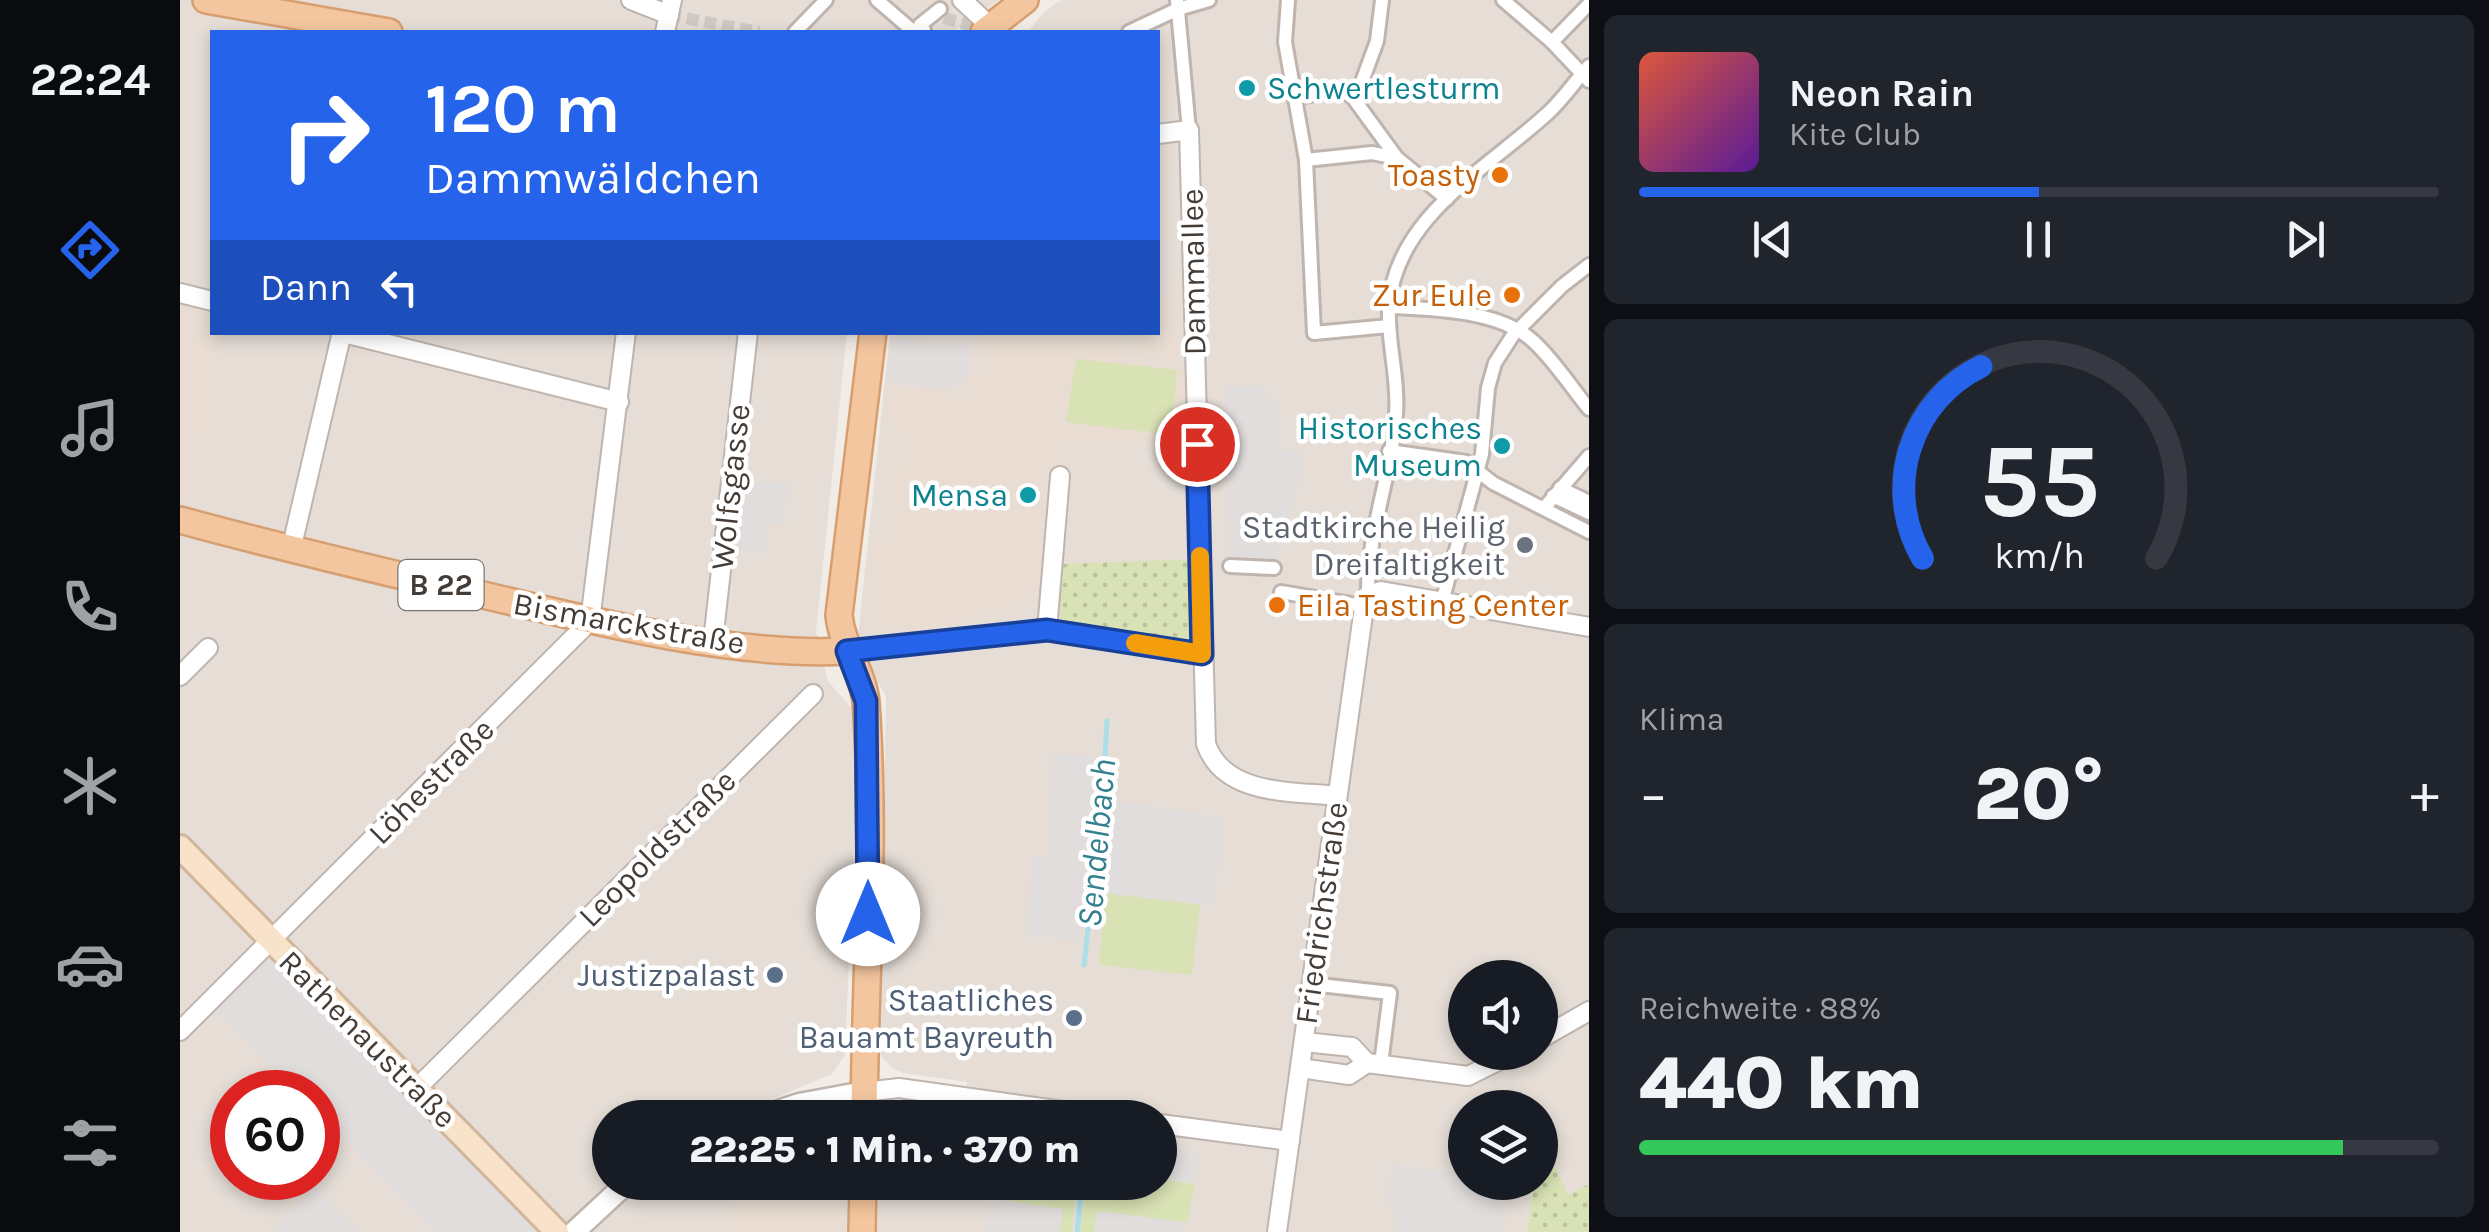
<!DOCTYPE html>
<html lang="de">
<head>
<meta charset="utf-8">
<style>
  body { margin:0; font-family:Karla,sans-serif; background:#20242c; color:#f1f3f6; height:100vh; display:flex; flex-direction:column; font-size:38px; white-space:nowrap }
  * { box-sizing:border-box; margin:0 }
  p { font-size:32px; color:#9ea1a6 }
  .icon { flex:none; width:55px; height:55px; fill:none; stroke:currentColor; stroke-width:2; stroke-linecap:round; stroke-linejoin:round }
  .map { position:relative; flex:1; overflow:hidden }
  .details { display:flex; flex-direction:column; gap:15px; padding:15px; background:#0d0f14; width:900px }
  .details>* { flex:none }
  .top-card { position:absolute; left:30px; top:30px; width:950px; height:305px; border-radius:0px; box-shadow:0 5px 15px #0003; background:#2563eb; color:#fff; overflow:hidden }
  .tools { position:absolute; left:1268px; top:960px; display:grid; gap:20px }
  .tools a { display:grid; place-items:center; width:110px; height:110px; border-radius:50%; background:#171b24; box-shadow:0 5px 15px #0003; font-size:50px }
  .speed { position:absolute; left:30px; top:1070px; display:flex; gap:20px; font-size:50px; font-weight:700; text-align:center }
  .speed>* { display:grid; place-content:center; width:130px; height:130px; border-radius:50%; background:#171b24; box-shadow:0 5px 15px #0003; line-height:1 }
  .speed .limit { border:15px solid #d22; background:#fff; color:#111 }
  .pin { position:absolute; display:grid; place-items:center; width:85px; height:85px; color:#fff; margin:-42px; border:5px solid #fff; border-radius:50%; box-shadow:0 2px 10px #0007 }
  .me { position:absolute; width:110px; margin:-55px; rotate:0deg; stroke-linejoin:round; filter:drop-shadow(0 0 8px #0008) }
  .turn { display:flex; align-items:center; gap:35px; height:210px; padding:0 50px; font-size:45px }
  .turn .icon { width:130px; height:130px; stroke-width:2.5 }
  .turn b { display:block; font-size:70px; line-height:85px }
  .then { display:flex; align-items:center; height:95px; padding:0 50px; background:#0003; gap:20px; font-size:38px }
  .big { font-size:75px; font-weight:800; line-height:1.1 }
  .details .tile { flex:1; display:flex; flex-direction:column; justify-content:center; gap:15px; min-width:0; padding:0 35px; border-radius:15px; background:#20242c }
  .details .dial { align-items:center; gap:0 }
  .dial svg { height:260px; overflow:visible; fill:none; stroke:#363941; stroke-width:7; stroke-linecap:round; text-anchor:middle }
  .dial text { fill:#f1f3f6; stroke:none }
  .song { display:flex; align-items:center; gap:30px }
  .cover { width:120px; height:120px; border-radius:15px; background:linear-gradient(135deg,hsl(10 70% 55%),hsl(270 70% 35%)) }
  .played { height:10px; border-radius:5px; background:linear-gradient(90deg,#2563eb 50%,#363941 50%) }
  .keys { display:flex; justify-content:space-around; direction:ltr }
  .heat { display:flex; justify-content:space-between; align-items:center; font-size:55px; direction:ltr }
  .charge { height:15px; border-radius:8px; background:linear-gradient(90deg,#34c759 88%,#363941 0) }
  .trip { position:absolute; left:412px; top:1100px; width:585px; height:100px; border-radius:50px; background:#171b24; box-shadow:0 5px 15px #0003; font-weight:800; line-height:100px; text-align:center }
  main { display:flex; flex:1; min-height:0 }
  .tabs { display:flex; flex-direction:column; width:180px; justify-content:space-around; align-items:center; background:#090b0e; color:#9ea1a6 }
  .tabs .icon { width:70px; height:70px }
  .tabs .selected { color:#2563eb }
  .tabs b { font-size:45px; color:#f1f3f6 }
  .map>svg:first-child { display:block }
  .residential { fill:#e5ddd6; fill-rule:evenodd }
  .education { fill:#e9ddd3 }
  .green { fill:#d9e2b4 }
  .park { fill:url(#park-dots) }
  .parking { fill:#e0dddc }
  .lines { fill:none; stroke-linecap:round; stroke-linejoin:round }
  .stream { stroke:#aadee8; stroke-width:5 }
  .pedestrian-tunnel { stroke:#cfc9c4; stroke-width:12; stroke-dasharray:12 6; stroke-linecap:butt }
  .pedestrian-casing { stroke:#bfb5ae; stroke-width:18 }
  .minor-casing { stroke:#bfb5ae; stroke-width:22 }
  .tertiary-casing { stroke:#bfb5ae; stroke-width:25 }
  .secondary-casing { stroke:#d0b69d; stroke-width:28 }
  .primary-casing { stroke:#d79f70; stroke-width:30 }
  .pedestrian { stroke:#fff; stroke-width:12 }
  .minor { stroke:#fff; stroke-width:18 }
  .tertiary { stroke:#fff; stroke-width:20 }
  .secondary { stroke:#f9e2ca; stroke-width:22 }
  .primary { stroke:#f4c69f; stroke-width:25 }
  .route-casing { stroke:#184099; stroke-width:25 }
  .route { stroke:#2563eb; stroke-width:18 }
  .slow { stroke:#f59e0b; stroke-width:18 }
  .culture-dot { fill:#0f9aa8; stroke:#fff; stroke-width:4 }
  .food-dot { fill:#e8710a; stroke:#fff; stroke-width:4 }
  .worship-dot { fill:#6b7280; stroke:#fff; stroke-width:4 }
  .service-dot { fill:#5c6f8a; stroke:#fff; stroke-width:4 }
  .labels { text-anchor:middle; stroke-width:9; stroke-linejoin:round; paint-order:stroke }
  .shield { fill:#fff; stroke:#7c7673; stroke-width:2.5 }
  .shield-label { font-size:30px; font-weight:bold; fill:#443c37 }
  .culture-label { font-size:32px; fill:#0d838f; stroke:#fff; text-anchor:end }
  .food-label { font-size:32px; fill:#c56008; stroke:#fff; text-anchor:end }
  .street-label { font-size:32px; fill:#443c37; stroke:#fff }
  .worship-label { font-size:32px; fill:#5b616d; stroke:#fff; text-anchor:end }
  .service-label { font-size:32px; fill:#4e5e75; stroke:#fff; text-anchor:end }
  .water-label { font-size:35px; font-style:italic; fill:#35808f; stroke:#fff }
</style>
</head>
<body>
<main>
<nav class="tabs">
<b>22:24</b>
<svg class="icon selected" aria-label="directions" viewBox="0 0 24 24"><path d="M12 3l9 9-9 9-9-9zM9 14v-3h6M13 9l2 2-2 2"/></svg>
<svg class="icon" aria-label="music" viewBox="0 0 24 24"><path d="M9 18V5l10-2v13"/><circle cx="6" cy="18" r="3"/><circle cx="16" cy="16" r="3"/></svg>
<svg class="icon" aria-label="phone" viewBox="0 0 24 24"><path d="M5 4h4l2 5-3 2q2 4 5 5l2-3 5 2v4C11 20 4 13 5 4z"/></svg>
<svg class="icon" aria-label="climate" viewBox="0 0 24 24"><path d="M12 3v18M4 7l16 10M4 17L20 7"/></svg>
<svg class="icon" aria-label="car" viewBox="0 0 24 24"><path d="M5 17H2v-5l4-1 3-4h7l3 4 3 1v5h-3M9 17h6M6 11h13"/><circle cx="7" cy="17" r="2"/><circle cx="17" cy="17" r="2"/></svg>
<svg class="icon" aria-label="filters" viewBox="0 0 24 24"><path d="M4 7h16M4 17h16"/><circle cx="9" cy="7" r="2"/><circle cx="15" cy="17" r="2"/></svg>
</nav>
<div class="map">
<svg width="1409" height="1232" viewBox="0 0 1409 1232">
  <defs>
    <pattern id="park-dots" width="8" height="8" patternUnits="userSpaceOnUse" patternTransform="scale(2.5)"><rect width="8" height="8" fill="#d9e2b4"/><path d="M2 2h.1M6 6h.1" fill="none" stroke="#bbc39b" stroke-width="1.8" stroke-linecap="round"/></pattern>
  </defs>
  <rect width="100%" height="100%" fill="#f2ece7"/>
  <!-- residential -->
  <g class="residential">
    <path d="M 0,0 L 819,0 L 773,32 L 32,32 L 32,332 L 667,333 L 636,632 L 648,681 L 674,711 L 675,819 L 665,1055 L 652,1074 L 550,1117 L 430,1118 L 430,1182 L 438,1183 L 383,1232 L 0,1232 ZM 52,1092 L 138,1092 L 138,1178 L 52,1178 Z"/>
    <path d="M 881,0 L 1409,0 L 1409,1184 L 1388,1195 L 1376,1168 L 1360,1168 L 1360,1108 L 1285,1108 L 1285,1182 L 1354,1183 L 1347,1232 L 697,1232 L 699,1183 L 980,1182 L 980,1118 L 701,1117 L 705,1107 L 723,1098 L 785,1103 L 787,1082 L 723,1073 L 712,1068 L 701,1056 L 706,696 L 677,646 L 710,333 L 978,332 L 978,32 L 848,32 L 864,12 ZM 1285,978 L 1360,978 L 1360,1052 L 1285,1052 Z"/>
    <polygon points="458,1183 668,1183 667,1232 402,1232"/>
  </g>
  <!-- education -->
  <g class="education">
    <polygon points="0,296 32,304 32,332 36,333 35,389 15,507 0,503"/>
    <polygon points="978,296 1002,296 1001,363 953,355 947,333 978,332"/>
    <polygon points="803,333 938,333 946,360 1005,370 1003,443 883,446 881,467 872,467 861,598 763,629 729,631 687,626 699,561 694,560 696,537 704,538 711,518 719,441 716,436 716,424 709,423 712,386 782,394 783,382 797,374"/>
    <polygon points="549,1183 662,1183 662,1232 556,1232"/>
  </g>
  <!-- green -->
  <g class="green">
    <polygon points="896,359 997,370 992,435 886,422"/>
    <polygon points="925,893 1020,904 1012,975 919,965"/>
    <polygon points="980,1179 1015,1184 1007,1223 917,1211 914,1232 900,1232 905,1183 980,1182"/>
    <polygon points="815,1183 896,1183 892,1232 880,1232 882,1209 809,1198"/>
  </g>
  <!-- park -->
  <g class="park">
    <polygon points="1018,559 1016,645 879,626 882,564"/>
    <polygon points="1360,1168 1376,1168 1388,1195 1409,1184 1409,1232 1347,1232 1354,1183 1360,1182"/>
  </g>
  <!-- parking -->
  <g class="parking">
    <polygon points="714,339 791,347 789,373 772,388 709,383"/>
    <polygon points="1086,386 1086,399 1099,399 1102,450 1125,452 1123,465 1097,564 1050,562 1044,387"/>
    <polygon points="554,482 608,483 604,524 588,523 585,553 545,549"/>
    <polygon points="873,754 915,756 901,940 848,936 851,856 869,856"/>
    <polygon points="935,801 1045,818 1033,906 925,893"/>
    <polygon points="89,956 363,1232 255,1232 138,1114 138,1092 116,1092 35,1011"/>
    <polygon points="980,1147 1019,1153 1015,1184 980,1179"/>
    <polygon points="1212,1165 1285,1175 1285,1182 1328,1183 1321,1232 1215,1232 1217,1214 1207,1201"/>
    <polygon points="588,1183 647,1183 648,1197 594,1198"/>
    <polygon points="134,1188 135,1188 180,1232 92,1232"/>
    <polygon points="810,1200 883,1209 880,1232 806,1232"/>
    <polygon points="917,1211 1004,1222 1003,1232 914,1232"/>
  </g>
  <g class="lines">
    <!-- stream -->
    <g class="stream">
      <polyline points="904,965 923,790 927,721"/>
      <polyline points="897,1232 902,1182"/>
    </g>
    <!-- pedestrian-tunnel -->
    <g class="pedestrian-tunnel">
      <polyline points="489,15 579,32"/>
      <polyline points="764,18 810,31"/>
    </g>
    <defs>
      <g id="pedestrian">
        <polyline points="697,0 734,32"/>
        <polyline points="997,0 1009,130"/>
        <polyline points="1108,0 1105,42 1126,160 1134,333 1209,326"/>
        <polyline points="1323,0 1372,42 1409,81"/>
        <polyline points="744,30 740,25 760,9"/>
        <polyline points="615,32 646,0"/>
        <polyline points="949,32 998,9 1029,0"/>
        <polyline points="1372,42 1409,4"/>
        <polyline points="1115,98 1155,90 1171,95 1217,158 1267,199"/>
        <polyline points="1176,98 1197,41 1202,0"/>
        <polyline points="1126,160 1192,153 1217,158"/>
        <path d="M 1209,307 C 1253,309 1319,310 1353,341 C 1374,360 1391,387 1409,409"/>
        <polyline points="1209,451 1286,462 1313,483 1409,532"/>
        <polyline points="1380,488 1409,502"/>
        <polyline points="1373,496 1409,513"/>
        <polyline points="1365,507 1409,456"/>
        <polyline points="1050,566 1094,568"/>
        <polyline points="1101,592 1183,606"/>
        <path d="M 1188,595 C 1187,533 1212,474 1216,414 C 1219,378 1207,342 1209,307 C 1215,216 1309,168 1369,112 C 1384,98 1395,81 1409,66"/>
        <polyline points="1262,602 1302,454 1308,388 1315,363 1333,335 1382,286 1409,265"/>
        <polyline points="1131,984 1210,993 1201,1064"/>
      </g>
      <g id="minor">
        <polyline points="451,0 489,15"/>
        <polyline points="782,0 811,27"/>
        <polyline points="485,32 492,0"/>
        <path d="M 978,134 L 1009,130 L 1026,744 C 1044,796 1112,791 1157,796"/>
        <polyline points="0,293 32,301"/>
        <polyline points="160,332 439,402"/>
        <polyline points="111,550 162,332"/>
        <polyline points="867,630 880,476"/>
        <polyline points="533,641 568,332"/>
        <polyline points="667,651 867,630 1022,654"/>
        <polyline points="0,676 28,648"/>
        <polyline points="0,1031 410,621 446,332"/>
        <polyline points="1360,1039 1409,1011"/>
        <polyline points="1124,1042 1172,1047 1187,1063 1288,1076 1336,1052"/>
        <polyline points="1120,1068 1169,1075 1187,1063"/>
        <polyline points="237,1088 633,694"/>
        <polyline points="684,1092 719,1088 934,1118"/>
        <polyline points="980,1124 1110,1141"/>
        <polyline points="1097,1232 1185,600 1188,595 1201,591 1409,627"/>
      </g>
      <g id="tertiary">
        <polyline points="577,1118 619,1104 684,1092"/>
        <polyline points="394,1232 448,1182"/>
      </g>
      <polyline id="secondary" points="0,847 377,1232"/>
      <g id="primary">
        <polyline points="26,0 209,32"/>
        <polyline points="804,32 845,0"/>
        <path d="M 0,520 C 106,549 213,574 320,599 C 424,624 560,657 667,651"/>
        <path d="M 684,1118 C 685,980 696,840 686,702 C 683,672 662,646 659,615 L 693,332"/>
        <polyline points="682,1232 683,1182"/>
      </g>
    </defs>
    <!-- pedestrian casing -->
    <use href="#pedestrian" class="pedestrian-casing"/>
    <!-- minor casing -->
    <use href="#minor" class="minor-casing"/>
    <!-- tertiary casing -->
    <use href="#tertiary" class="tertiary-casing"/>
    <!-- secondary casing -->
    <use href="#secondary" class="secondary-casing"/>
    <!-- primary casing -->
    <use href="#primary" class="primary-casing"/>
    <!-- pedestrian -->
    <use href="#pedestrian" class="pedestrian"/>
    <!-- minor -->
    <use href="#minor" class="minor"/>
    <!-- tertiary -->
    <use href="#tertiary" class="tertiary"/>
    <!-- secondary -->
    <use href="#secondary" class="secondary"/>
    <!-- primary -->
    <use href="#primary" class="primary"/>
  </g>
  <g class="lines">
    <defs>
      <polyline id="route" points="688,914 686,701 667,651 867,630 1022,654 1017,444"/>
    </defs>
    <!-- route casing -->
    <use href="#route" class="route-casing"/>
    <!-- route -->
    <use href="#route" class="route"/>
    <!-- slow -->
    <polyline class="slow" points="955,643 1022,654 1020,556"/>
  </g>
  <!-- markers -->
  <g class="culture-dot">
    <circle cx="1067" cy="88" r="10"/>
    <circle cx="1322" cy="446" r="10"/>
    <circle cx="848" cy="495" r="10"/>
  </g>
  <g class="food-dot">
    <circle cx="1320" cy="175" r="10"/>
    <circle cx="1332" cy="295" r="10"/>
    <circle cx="1097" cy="605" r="10"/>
  </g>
  <circle class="worship-dot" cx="1345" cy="545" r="10"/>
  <g class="service-dot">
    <circle cx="595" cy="975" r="10"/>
    <circle cx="894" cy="1018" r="10"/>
  </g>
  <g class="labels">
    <!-- shield labels -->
    <rect class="shield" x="218.5" y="560" width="85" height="50" rx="8"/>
    <g class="shield-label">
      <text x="261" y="595">B 22</text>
    </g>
    <!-- culture labels -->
    <g class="culture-label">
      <text x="1087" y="99" text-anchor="start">Schwertlesturm</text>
      <text x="1302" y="439">Historisches<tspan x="1302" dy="37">Museum</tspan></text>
      <text x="828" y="506">Mensa</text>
    </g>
    <!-- food labels -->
    <g class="food-label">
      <text x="1300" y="186">Toasty</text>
      <text x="1312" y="306">Zur Eule</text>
      <text x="1117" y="616" text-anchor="start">Eila Tasting Center</text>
    </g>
    <!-- street labels -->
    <g class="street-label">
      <text transform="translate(1013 272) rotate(-91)" y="11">Dammallee</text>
      <text transform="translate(550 487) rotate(-84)" y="11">Wolfsgasse</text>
      <text transform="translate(449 623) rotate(10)" y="11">Bismarckstraße</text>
      <text transform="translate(251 781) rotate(-45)" y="11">Löhestraße</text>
      <text transform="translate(477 848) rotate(-45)" y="11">Leopoldstraße</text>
      <text transform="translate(1141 913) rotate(-82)" y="11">Friedrichstraße</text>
      <text transform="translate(188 1039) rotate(45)" y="11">Rathenaustraße</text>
    </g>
    <!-- worship labels -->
    <g class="worship-label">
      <text x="1325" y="538">Stadtkirche Heilig<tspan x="1325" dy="37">Dreifaltigkeit</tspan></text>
    </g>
    <!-- service labels -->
    <g class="service-label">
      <text x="575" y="986">Justizpalast</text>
      <text x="874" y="1011">Staatliches<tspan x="874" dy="37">Bauamt Bayreuth</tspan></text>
    </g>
    <!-- water labels -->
    <g class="water-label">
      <text transform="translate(916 843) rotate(-85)" y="12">Sendelbach</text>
    </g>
  </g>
</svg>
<div class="tools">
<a><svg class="icon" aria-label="sound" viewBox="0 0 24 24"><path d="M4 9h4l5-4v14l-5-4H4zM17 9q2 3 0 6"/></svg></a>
<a><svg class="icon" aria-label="layers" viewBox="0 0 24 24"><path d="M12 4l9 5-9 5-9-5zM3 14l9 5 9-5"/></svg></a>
</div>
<div class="speed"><div class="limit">60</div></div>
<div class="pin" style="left:1017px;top:444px;background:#d93025"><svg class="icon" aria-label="arrive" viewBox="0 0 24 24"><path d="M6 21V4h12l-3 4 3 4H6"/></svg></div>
<svg class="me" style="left:688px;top:914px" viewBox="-20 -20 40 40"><circle r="19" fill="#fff"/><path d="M0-13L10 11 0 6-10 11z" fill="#2563eb"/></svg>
<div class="trip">22:25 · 1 Min. · 370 m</div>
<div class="top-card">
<div class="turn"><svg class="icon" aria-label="right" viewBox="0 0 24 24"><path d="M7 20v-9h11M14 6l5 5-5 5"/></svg><div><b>120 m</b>Dammwäldchen</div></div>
<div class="then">Dann<svg class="icon" aria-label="left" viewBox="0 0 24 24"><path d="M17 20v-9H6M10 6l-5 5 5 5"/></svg></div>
</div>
</div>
<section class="details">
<div class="tile">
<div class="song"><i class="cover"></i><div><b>Neon Rain</b><p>Kite Club</p></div></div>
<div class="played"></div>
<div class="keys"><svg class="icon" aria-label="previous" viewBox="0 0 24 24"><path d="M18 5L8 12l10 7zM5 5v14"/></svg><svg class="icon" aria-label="pause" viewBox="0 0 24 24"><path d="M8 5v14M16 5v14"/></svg><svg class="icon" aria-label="next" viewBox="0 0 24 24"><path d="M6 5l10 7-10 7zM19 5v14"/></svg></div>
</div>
<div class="tile dial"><svg viewBox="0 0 100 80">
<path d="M14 69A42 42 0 1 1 86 69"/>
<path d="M14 69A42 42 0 0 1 32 10" stroke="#2563eb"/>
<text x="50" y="56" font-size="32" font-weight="700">55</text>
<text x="50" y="72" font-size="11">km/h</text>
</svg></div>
<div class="tile"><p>Klima</p>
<div class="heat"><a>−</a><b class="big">20°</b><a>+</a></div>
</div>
<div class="tile"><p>Reichweite · 88%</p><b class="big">440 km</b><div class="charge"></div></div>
</section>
</main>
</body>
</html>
